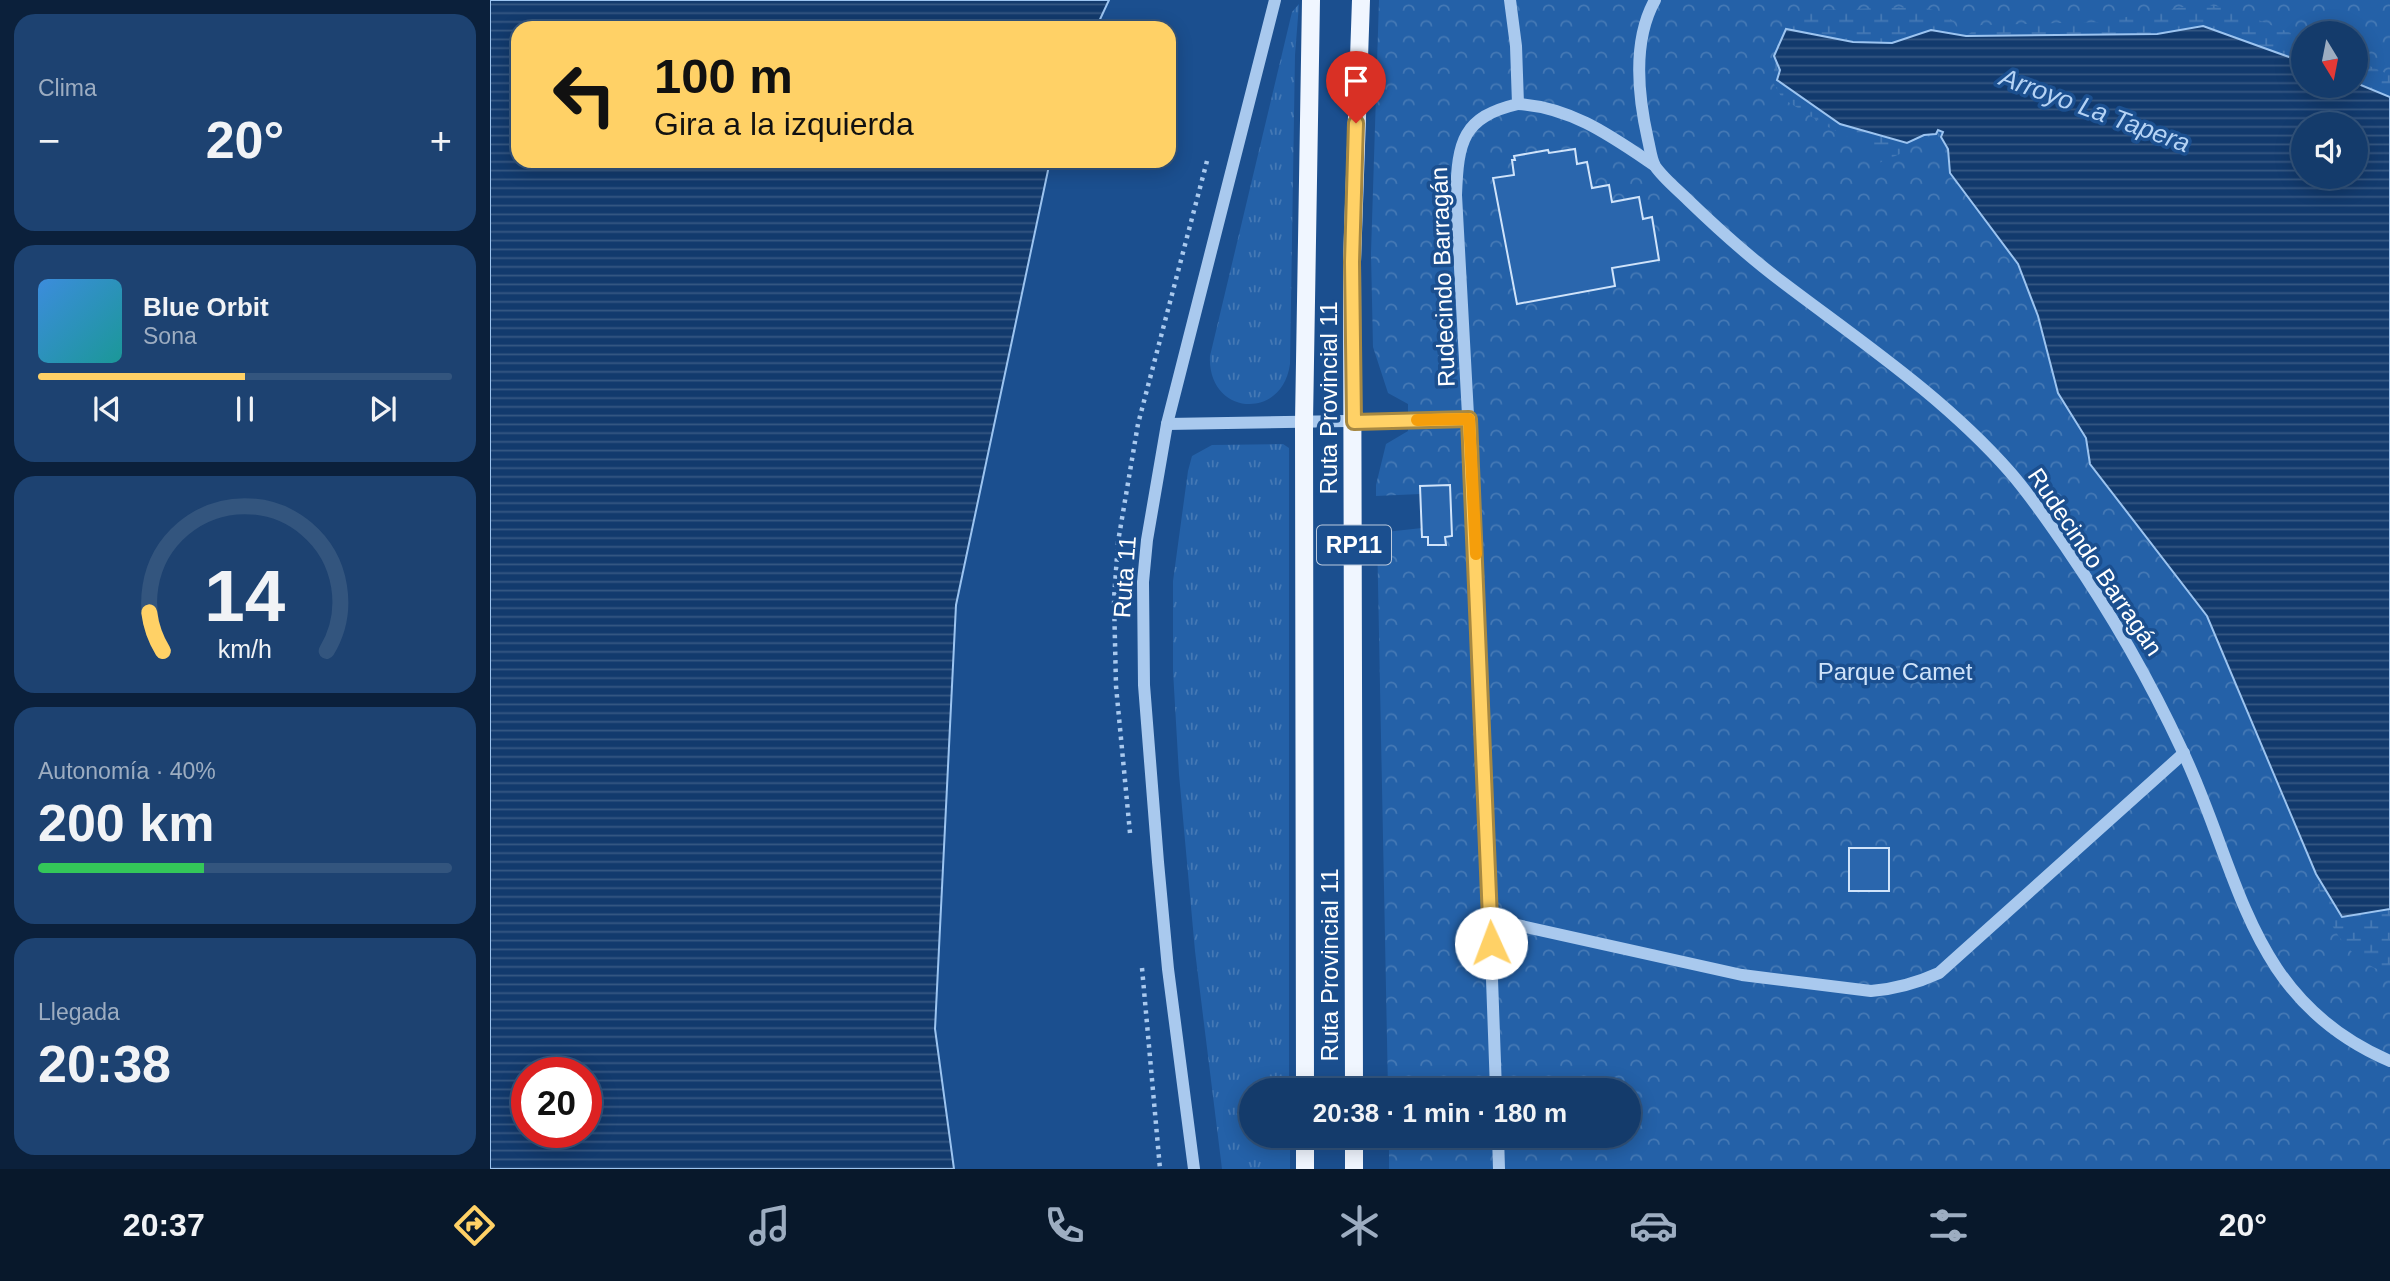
<!DOCTYPE html>
<html lang="es">
<head>
<meta charset="utf-8">
<style>
  body { margin:0; font-family:Helvetica,sans-serif; background:#1d4271; color:#f1f3f6; height:100vh; display:flex; flex-direction:column; font-size:26px; white-space:nowrap }
  * { box-sizing:border-box; margin:0 }
  p { font-size:23px; color:#9dadc1 }
  .icon { flex:none; width:38px; height:38px; fill:none; stroke:currentColor; stroke-width:2; stroke-linecap:round; stroke-linejoin:round }
  .map { position:relative; flex:1; overflow:hidden }
  .panel { display:flex; flex-direction:column; gap:14px; padding:14px; background:#0b203b; width:490px }
  .panel>* { flex:none }
  .guide { position:absolute; left:21px; top:21px; width:665px; height:147px; border-radius:21px; box-shadow:0 4px 18px #0003,0 0 0 2px #33557e; background:#ffd166; color:#111; overflow:hidden }
  .needle { width:46px; rotate:170deg }
  .tools { position:absolute; left:1801px; top:21px; display:grid; gap:14px }
  .tools a { display:grid; place-items:center; width:77px; height:77px; border-radius:50%; background:#143b6b; box-shadow:0 4px 18px #0003,0 0 0 2px #33557e; font-size:35px }
  .speed { position:absolute; left:21px; top:1057px; display:flex; gap:14px; font-size:35px; font-weight:700; text-align:center }
  .speed>* { display:grid; place-content:center; width:91px; height:91px; border-radius:50%; background:#143b6b; box-shadow:0 4px 18px #0003,0 0 0 2px #33557e; line-height:1 }
  .speed .limit { border:10px solid #d22; background:#fff; color:#111 }
  .pin { position:absolute; display:grid; place-items:center; width:60px; height:60px; color:#fff; margin:-72px -30px; border-radius:50% 50% 50% 0; rotate:-45deg; box-shadow:0 0 7px #0007 }
  .pin .icon { rotate:45deg }
  .me { position:absolute; width:77px; margin:-38px; rotate:358deg; stroke-linejoin:round; filter:drop-shadow(0 0 5px #0008) }
  .turn { display:flex; align-items:center; gap:24px; height:147px; padding:0 28px; font-size:32px }
  .turn .icon { width:91px; height:91px; stroke-width:2.5 }
  .turn b { display:block; font-size:49px; line-height:60px }
  .big { font-size:52px; font-weight:700; line-height:1.1 }
  .panel .card { flex:1; display:flex; flex-direction:column; justify-content:center; gap:10px; min-width:0; padding:0 24px; border-radius:21px; background:#1d4271 }
  .panel .dial { align-items:center; gap:0 }
  .dial svg { height:182px; overflow:visible; fill:none; stroke:#33557e; stroke-width:7; stroke-linecap:round; text-anchor:middle }
  .dial text { fill:#f1f3f6; stroke:none }
  .song { display:flex; align-items:center; gap:21px }
  .cover { width:84px; height:84px; border-radius:10px; background:linear-gradient(135deg,hsl(210 70% 55%),hsl(180 70% 35%)) }
  .played { height:7px; border-radius:4px; background:linear-gradient(90deg,#ffd166 50%,#33557e 50%) }
  .keys { display:flex; justify-content:space-around; direction:ltr }
  .heat { display:flex; justify-content:space-between; align-items:center; font-size:38px; direction:ltr }
  .charge { height:10px; border-radius:5px; background:linear-gradient(90deg,#34c759 40%,#33557e 0) }
  .trip { position:absolute; left:749px; top:1078px; width:402px; height:70px; border-radius:35px; background:#143b6b; box-shadow:0 4px 18px #0003,0 0 0 2px #33557e; font-weight:700; line-height:70px; text-align:center }
  .tab-bar { display:flex; height:112px; justify-content:space-around; align-items:center; background:#08182b; color:#9dadc1 }
  .tab-bar .icon { width:49px; height:49px }
  .tab-bar .active { color:#ffd166 }
  .tab-bar b { font-size:32px; color:#f1f3f6 }
  main { display:flex; flex:1; min-height:0 }
  .map>svg:first-child { display:block }
  .grass { fill:url(#grass-tufts) }
  .forest { fill:url(#forest-crowns); fill-rule:evenodd }
  .wetland { fill:url(#wetland-marsh) }
  .water { fill:url(#water-rules); stroke:#9cc4f0; stroke-width:2; fill-rule:evenodd }
  .building { fill:#2a66ad; stroke:#cfe3fa; stroke-width:2 }
  .lines { fill:none; stroke-linecap:round; stroke-linejoin:round }
  .path { stroke:#a9c9ee; stroke-width:4.5; stroke-dasharray:3.5 5; stroke-linecap:butt }
  .minor { stroke:#a9c9ee; stroke-width:12 }
  .major { stroke:#f0f6ff; stroke-width:18 }
  .route-casing { stroke:#a68842; stroke-width:18 }
  .route { stroke:#ffd166; stroke-width:12 }
  .slow { stroke:#f59e0b; stroke-width:12 }
  .labels { text-anchor:middle; stroke-width:7; stroke-linejoin:round; paint-order:stroke }
  .shield { fill:#1b4f8f; stroke:#bbcadd; stroke-width:2 }
  .shield-label { font-size:23px; font-weight:bold; fill:#fff }
  .street-label { font-size:24px; fill:#fff; stroke:#1b4f8f }
  .park-label { font-size:24px; fill:#cfe3fa; stroke:#1b4f8f }
  .water-label { font-size:26px; font-style:italic; fill:#b5d3f5; stroke:#1b4f8f }
</style>
</head>
<body>
<main>
<section class="panel">
<div class="card"><p>Clima</p>
<div class="heat"><a>−</a><b class="big">20°</b><a>+</a></div>
</div>
<div class="card">
<div class="song"><i class="cover"></i><div><b>Blue Orbit</b><p>Sona</p></div></div>
<div class="played"></div>
<div class="keys"><svg class="icon" aria-label="previous" viewBox="0 0 24 24"><path d="M18 5L8 12l10 7zM5 5v14"/></svg><svg class="icon" aria-label="pause" viewBox="0 0 24 24"><path d="M8 5v14M16 5v14"/></svg><svg class="icon" aria-label="next" viewBox="0 0 24 24"><path d="M6 5l10 7-10 7zM19 5v14"/></svg></div>
</div>
<div class="card dial"><svg viewBox="0 0 100 80">
<path d="M14 69A42 42 0 1 1 86 69"/>
<path d="M14 69A42 42 0 0 1 8 52" stroke="#ffd166"/>
<text x="50" y="56" font-size="32" font-weight="700">14</text>
<text x="50" y="72" font-size="11">km/h</text>
</svg></div>
<div class="card"><p>Autonomía · 40%</p><b class="big">200 km</b><div class="charge"></div></div>
<div class="card"><p>Llegada</p><b class="big">20:38</b></div>
</section>
<div class="map">
<svg width="1900" height="1169" viewBox="0 0 1900 1169">
  <defs>
    <pattern id="grass-tufts" width="24" height="20" patternUnits="userSpaceOnUse" patternTransform="scale(1.75)"><rect width="24" height="20" fill="#2461a8"/><path d="M3 7l-1-3M5 7V3M7 7l1-3M15 17l-1-3M17 17v-4M19 17l1-3" fill="none" stroke="#4579b5"/></pattern>
    <pattern id="forest-crowns" width="20" height="18" patternUnits="userSpaceOnUse" patternTransform="scale(1.75)"><rect width="20" height="18" fill="#2461a8"/><path d="M2 6a3 3 0 1 1 6 0M12 15a3 3 0 1 1 6 0" fill="none" stroke="#4579b5"/></pattern>
    <pattern id="wetland-marsh" width="20" height="14" patternUnits="userSpaceOnUse" patternTransform="scale(1.75)"><rect width="20" height="14" fill="#2461a8"/><path d="M1 5h8M5 5V1M11 12h8M15 12V8" fill="none" stroke="#4579b5"/></pattern>
    <pattern id="water-rules" width="6" height="5" patternUnits="userSpaceOnUse" patternTransform="scale(1.75)"><rect width="6" height="5" fill="#123a6d"/><path d="M0 2.5h6" fill="none" stroke="#365883"/></pattern>
  </defs>
  <rect width="100%" height="100%" fill="#1b4f8f"/>
  <!-- grass -->
  <g class="grass">
    <path d="M 809,4 L 805,55 L 800,364 C 792,422 717,415 720,356 L 802,12 Z"/>
    <polygon points="793,444 799,448 799,1090 761,1090 761,1136 800,1136 800,1169 732,1169 705,951 689,774 683,671 683,581 698,471 702,456 722,445"/>
  </g>
  <!-- forest -->
  <path class="forest" d="M 889,0 L 1900,0 L 1900,1169 L 899,1169 L 899,1136 L 1139,1136 L 1139,1090 L 898,1090 L 887,533 L 932,528 L 930,494 L 886,496 L 886,485 L 896,444 L 918,431 L 918,404 L 898,393 L 883,347 L 881,253 ZM 1813,33 L 1866,33 L 1866,86 L 1813,86 ZM 1813,124 L 1866,124 L 1866,177 L 1813,177 Z"/>
  <!-- wetland -->
  <g class="wetland">
    <polygon points="1710,4 1739,8 1813,38 1813,62 1713,26 1667,34 1476,36 1491,25 1608,22"/>
    <path d="M 1430,7 C 1449,11 1463,14 1470,35 L 1441,30 L 1402,43 L 1363,42 L 1297,29 L 1350,124 L 1417,143 L 1412,153 L 1389,163 L 1377,146 L 1338,127 L 1292,98 L 1284,84 L 1284,56 L 1294,23 L 1301,16 L 1326,10 Z"/>
    <polygon points="1866,60 1900,75 1900,97 1866,83"/>
    <path d="M 1826,874 L 1852,917 L 1900,909 L 1900,974 C 1854,960 1833,919 1826,874 Z"/>
  </g>
  <!-- water -->
  <g class="water">
    <path d="M 0,0 L 619,0 L 606,28 L 28,28 L 28,161 L 560,161 L 466,605 L 445,1029 L 464,1169 L 0,1169 ZM 37,1073 L 96,1073 L 96,1132 L 37,1132 Z"/>
    <path d="M 1713,26 L 1813,62 L 1813,86 L 1866,86 L 1866,83 L 1900,97 L 1900,909 L 1852,917 L 1826,874 L 1717,616 L 1600,464 L 1596,438 L 1568,393 L 1548,316 L 1528,264 L 1460,173 L 1458,149 L 1451,137 L 1453,132 L 1448,130 L 1446,134 L 1434,135 L 1417,143 L 1350,124 L 1287,80 L 1290,70 L 1284,56 L 1296,29 L 1363,42 L 1402,43 L 1441,30 L 1476,36 L 1667,34 ZM 1813,124 L 1866,124 L 1866,177 L 1813,177 Z"/>
  </g>
  <!-- building -->
  <g class="building">
    <polygon points="1085,149 1087,164 1097,162 1102,188 1119,185 1122,202 1149,197 1153,219 1162,217 1169,260 1122,268 1125,286 1027,304 1003,178 1024,175 1022,160 1025,160 1024,156 1058,150 1059,153"/>
    <polygon points="960,485 962,536 955,537 956,545 938,545 938,537 932,537 930,486"/>
    <rect x="1359" y="848" width="40" height="43"/>
  </g>
  <g class="lines">
    <!-- path -->
    <g class="path">
      <polyline points="640,833 626,686 624,599 628,542 648,424 717,161"/>
      <polyline points="652,968 670,1169"/>
    </g>
    <!-- minor -->
    <g class="minor">
      <path d="M 1165,0 C 1142,41 1148,96 1158,140 C 1160,148 1161,159 1165,166 C 1173,178 1188,190 1198,200 C 1228,229 1258,256 1291,281 C 1370,341 1454,397 1520,472 C 1541,496 1559,523 1577,549 C 1621,613 1659,679 1692,750 C 1751,874 1757,1000 1900,1061"/>
      <path d="M 1028,104 C 1081,107 1121,136 1164,165"/>
      <polyline points="677,424 979,419"/>
      <path d="M 1000,919 L 1252,975 L 1381,991 C 1406,989 1427,983 1449,973 L 1694,753"/>
      <path d="M 1006,1090 L 989,617 L 966,195 C 968,142 972,117 1028,104 L 1026,46 L 1020,0"/>
      <polyline points="1008,1136 1009,1169"/>
      <polyline points="704,1169 678,969 668,862 654,685 653,582 657,540 677,424 785,0"/>
    </g>
    <!-- major -->
    <g class="major">
      <polyline points="815,1090 814,422 821,0"/>
      <polyline points="864,1090 862,262 871,0"/>
      <polyline points="815,1136 815,1169"/>
      <polyline points="864,1136 864,1169"/>
    </g>
  </g>
  <g class="lines">
    <defs>
      <polyline id="route" points="866,123 862,262 864,422 979,419 1001,943"/>
    </defs>
    <!-- route casing -->
    <use href="#route" class="route-casing"/>
    <!-- route -->
    <use href="#route" class="route"/>
    <!-- slow -->
    <polyline class="slow" points="927,420 979,419 986,554"/>
  </g>
  <g class="labels">
    <!-- shield labels -->
    <rect class="shield" x="827" y="525.5" width="74" height="39" rx="5"/>
    <g class="shield-label">
      <text x="864" y="553">RP11</text>
    </g>
    <!-- street labels -->
    <g class="street-label">
      <text transform="translate(953 277) rotate(-92)" y="8">Rudecindo Barragán</text>
      <text transform="translate(839 398) rotate(-90)" y="8">Ruta Provincial 11</text>
      <text transform="translate(1605 562) rotate(56)" y="8">Rudecindo Barragán</text>
      <text transform="translate(635 577) rotate(-86)" y="8">Ruta 11</text>
      <text transform="translate(840 965) rotate(-90)" y="8">Ruta Provincial 11</text>
    </g>
    <!-- park labels -->
    <g class="park-label">
      <text x="1405" y="680">Parque Camet</text>
    </g>
    <!-- water labels -->
    <g class="water-label">
      <text transform="translate(1605 110) rotate(20)" y="9">Arroyo La Tapera</text>
    </g>
  </g>
</svg>
<div class="tools">
<a><svg class="needle" viewBox="-14 -14 28 28"><path d="M0-13l5 13h-10z" fill="#e53935"/><path d="M0 13l5-13h-10z" fill="#9dadc1"/></svg></a>
<a><svg class="icon" aria-label="sound" viewBox="0 0 24 24"><path d="M4 9h4l5-4v14l-5-4H4zM17 9q2 3 0 6"/></svg></a>
</div>
<div class="speed"><div class="limit">20</div></div>
<div class="pin" style="left:866px;top:123px;background:#d93025"><svg class="icon" aria-label="arrive" viewBox="0 0 24 24"><path d="M6 21V4h12l-3 4 3 4H6"/></svg></div>
<svg class="me" style="left:1001px;top:943px" viewBox="-20 -20 40 40"><circle r="19" fill="#fff"/><path d="M0-13L10 11 0 6-10 11z" fill="#ffd166"/></svg>
<div class="trip">20:38 · 1 min · 180 m</div>
<div class="guide">
<div class="turn"><svg class="icon" aria-label="left" viewBox="0 0 24 24"><path d="M17 20v-9H6M10 6l-5 5 5 5"/></svg><div><b>100 m</b>Gira a la izquierda</div></div>
</div>
</div>
</main>
<nav class="tab-bar">
<b>20:37</b>
<svg class="icon active" aria-label="directions" viewBox="0 0 24 24"><path d="M12 3l9 9-9 9-9-9zM9 14v-3h6M13 9l2 2-2 2"/></svg>
<svg class="icon" aria-label="music" viewBox="0 0 24 24"><path d="M9 18V5l10-2v13"/><circle cx="6" cy="18" r="3"/><circle cx="16" cy="16" r="3"/></svg>
<svg class="icon" aria-label="phone" viewBox="0 0 24 24"><path d="M5 4h4l2 5-3 2q2 4 5 5l2-3 5 2v4C11 20 4 13 5 4z"/></svg>
<svg class="icon" aria-label="climate" viewBox="0 0 24 24"><path d="M12 3v18M4 7l16 10M4 17L20 7"/></svg>
<svg class="icon" aria-label="car" viewBox="0 0 24 24"><path d="M5 17H2v-5l4-1 3-4h7l3 4 3 1v5h-3M9 17h6M6 11h13"/><circle cx="7" cy="17" r="2"/><circle cx="17" cy="17" r="2"/></svg>
<svg class="icon" aria-label="filters" viewBox="0 0 24 24"><path d="M4 7h16M4 17h16"/><circle cx="9" cy="7" r="2"/><circle cx="15" cy="17" r="2"/></svg>
<b>20°</b>
</nav>
</body>
</html>
